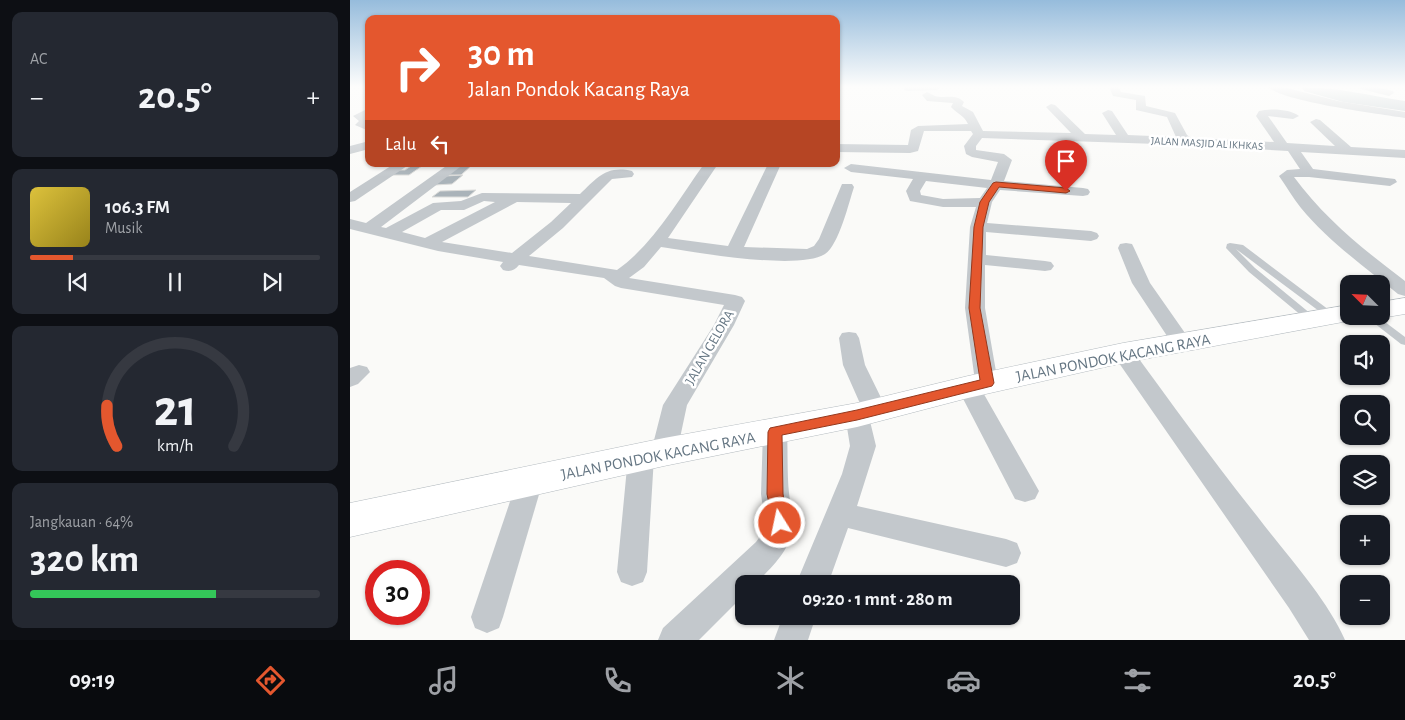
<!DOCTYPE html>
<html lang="id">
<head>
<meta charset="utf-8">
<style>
  body { margin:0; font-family:"Alegreya Sans",sans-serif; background:#242831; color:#f1f3f6; height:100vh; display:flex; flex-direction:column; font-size:19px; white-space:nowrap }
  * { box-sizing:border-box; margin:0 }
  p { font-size:16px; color:#9ea1a6 }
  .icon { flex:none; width:28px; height:28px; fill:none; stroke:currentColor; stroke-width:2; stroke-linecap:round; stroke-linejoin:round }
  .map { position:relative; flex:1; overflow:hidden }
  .panel { display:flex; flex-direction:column; gap:12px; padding:12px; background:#0d0f14; width:350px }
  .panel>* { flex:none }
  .banner { position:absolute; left:15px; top:15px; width:475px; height:152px; border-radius:10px; box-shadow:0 1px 4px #0004; background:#e4572e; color:#fff; overflow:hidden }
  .needle { width:32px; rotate:294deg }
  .tools { position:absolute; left:990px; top:275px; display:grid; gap:10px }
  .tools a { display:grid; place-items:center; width:50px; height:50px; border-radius:10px; background:#171b24; box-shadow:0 1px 4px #0004; font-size:25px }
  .speed { position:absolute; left:15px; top:560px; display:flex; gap:10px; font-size:25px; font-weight:700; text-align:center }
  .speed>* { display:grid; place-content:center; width:65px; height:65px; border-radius:50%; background:#171b24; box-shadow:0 1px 4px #0004; line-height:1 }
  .speed .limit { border:8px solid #d22; background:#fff; color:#111 }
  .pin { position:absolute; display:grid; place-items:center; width:42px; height:42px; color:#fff; margin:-51px -21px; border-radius:50% 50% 50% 0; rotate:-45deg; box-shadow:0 0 5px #0007 }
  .pin .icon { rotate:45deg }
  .me { position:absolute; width:55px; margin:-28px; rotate:350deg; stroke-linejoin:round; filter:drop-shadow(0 0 4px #0008) }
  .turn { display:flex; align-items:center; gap:18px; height:105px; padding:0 20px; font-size:22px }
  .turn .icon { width:65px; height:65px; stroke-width:2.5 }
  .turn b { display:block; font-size:35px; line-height:42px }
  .then { display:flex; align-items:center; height:48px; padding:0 20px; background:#0003; gap:10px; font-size:19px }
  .big { font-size:38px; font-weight:700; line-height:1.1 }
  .panel .card { flex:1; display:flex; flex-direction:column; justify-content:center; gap:8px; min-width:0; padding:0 18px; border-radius:10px; background:#242831 }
  .panel .dial { align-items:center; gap:0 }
  .dial svg { height:130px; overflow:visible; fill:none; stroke:#363941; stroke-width:7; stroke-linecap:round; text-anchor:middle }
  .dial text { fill:#f1f3f6; stroke:none }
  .song { display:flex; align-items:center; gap:15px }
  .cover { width:60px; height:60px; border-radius:8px; background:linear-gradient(135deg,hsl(50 70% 55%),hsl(50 70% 35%)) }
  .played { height:5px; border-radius:2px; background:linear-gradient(90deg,#e4572e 15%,#363941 15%) }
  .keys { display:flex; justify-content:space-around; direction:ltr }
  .heat { display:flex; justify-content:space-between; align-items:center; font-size:28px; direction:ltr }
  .charge { height:8px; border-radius:4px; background:linear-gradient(90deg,#34c759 64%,#363941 0) }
  .trip { position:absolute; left:385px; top:575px; width:285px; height:50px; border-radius:10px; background:#171b24; box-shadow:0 1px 4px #0004; font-weight:700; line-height:50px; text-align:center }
  .tabs { display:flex; height:80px; justify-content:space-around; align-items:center; background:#090b0e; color:#9ea1a6 }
  .tabs .icon { width:35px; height:35px }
  .tabs .selected { color:#e4572e }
  .tabs b { font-size:22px; color:#f1f3f6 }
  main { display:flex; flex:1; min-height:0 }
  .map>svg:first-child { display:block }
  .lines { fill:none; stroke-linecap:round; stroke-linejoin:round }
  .river { fill:#bbc7cb; fill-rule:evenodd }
  .building { fill:#aab3b9; stroke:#dcdcda }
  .secondary-casing { stroke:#b3babf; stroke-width:1 }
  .lane { fill:#c3c8cc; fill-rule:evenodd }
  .street { fill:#c3c8cc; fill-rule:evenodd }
  .secondary { fill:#fff; fill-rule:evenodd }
  .route { fill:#e4572e; stroke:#94391e }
  .labels { text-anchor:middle; stroke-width:5; stroke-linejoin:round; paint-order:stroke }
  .far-street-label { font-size:11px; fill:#657683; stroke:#fff }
  .street-label { font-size:14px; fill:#657683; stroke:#fff }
  .near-street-label { font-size:16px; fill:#657683; stroke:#fff }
</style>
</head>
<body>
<main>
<section class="panel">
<div class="card"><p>AC</p>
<div class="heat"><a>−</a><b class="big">20.5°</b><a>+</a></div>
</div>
<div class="card">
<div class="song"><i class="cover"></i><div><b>106.3 FM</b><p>Musik</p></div></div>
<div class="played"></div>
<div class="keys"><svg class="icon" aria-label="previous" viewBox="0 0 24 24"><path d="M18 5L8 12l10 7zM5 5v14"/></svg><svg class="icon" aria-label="pause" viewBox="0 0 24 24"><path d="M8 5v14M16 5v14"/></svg><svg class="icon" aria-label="next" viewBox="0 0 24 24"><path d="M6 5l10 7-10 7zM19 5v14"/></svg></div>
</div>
<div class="card dial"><svg viewBox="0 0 100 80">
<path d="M14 69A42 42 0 1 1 86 69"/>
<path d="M14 69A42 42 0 0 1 8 44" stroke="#e4572e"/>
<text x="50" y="56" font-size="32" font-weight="700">21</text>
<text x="50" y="72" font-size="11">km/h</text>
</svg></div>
<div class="card"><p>Jangkauan · 64%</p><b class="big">320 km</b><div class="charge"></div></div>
</section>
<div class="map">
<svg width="1055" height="640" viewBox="0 0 1055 640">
  <rect width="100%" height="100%" fill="#fafaf8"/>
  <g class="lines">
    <!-- river -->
    <path class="river" d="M 952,87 C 986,87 1021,96 1055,101 L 1055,111 L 993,102 L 954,91 Z"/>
  </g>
  <!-- building -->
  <g class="building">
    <polygon points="61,166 72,166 59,175 36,175 44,170 55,170"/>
    <polygon points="107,166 121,166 111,175 96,175"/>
    <polygon points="113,175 102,184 84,185 95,176"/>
    <polygon points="126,190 118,197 82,197 90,191"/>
  </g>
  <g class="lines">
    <defs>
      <g id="secondary">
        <polygon points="1055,298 1055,314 1031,318 1024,316 1031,316 1031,302"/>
        <polygon points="999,305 999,316 1010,316 1009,319 773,363 618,398 507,427 314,466 0,537 0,503 314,438 507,403 618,376 773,343"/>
      </g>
    </defs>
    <!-- secondary casing -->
    <use href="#secondary" class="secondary-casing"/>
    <!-- lane -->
    <g class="lane">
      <polygon points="880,243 893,245 983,313 985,315 983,317 977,317 886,249 905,268 967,319 962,322 958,321 899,272 876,248 877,244"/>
      <polygon points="1015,316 1027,316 1055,337 1055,345 1051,344"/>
    </g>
    <!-- street -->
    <g class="street">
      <polygon points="554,87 592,87 587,90 558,91 554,90"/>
      <path d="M 759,87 L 769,87 L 771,92 L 795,96 L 796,106 L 825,113 L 837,135 L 841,138 L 924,142 L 906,116 L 909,111 C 920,108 941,109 949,116 L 943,119 L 918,116 L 937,143 L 985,146 L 962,124 L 960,122 L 966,119 L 970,120 L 1001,147 L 1055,150 L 1055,158 L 951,152 L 963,169 L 1045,179 L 1047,182 L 1040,186 L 959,177 L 944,177 C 975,219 1014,250 1055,281 L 1055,296 L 1048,294 C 1015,267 978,241 951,208 C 943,198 936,186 929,176 L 937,170 L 950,169 L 938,151 L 838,145 L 632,138 L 626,146 L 626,150 L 654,154 L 662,160 L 654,181 L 733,188 L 738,189 L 740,192 L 738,195 L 733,196 L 650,190 L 642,202 L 637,223 L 741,231 L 747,233 L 749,236 L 747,239 L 741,241 L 636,232 L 636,255 L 695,261 L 701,262 L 704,266 L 701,270 L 695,271 L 635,265 L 635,308 L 648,383 L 645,388 L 637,391 L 631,389 L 689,491 L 685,499 L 675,502 L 665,499 L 607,387 L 610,381 L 618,379 L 625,381 L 615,308 L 620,227 L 626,207 L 593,207 L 560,201 L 556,191 L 563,179 L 501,172 L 494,168 L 501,164 L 641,180 L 648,162 L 622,157 L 616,154 L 614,146 L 623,134 L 621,131 L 574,131 L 568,151 L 560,153 L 486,152 L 486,144 L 558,145 L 561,130 L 568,126 L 618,124 C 614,115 607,114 601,107 L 603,103 L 577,101 L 572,95 L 577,92 C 580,93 582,95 585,96 C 596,99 605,93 614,102 L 612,106 L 623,112 L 633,131 L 721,133 L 696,107 L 701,104 L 705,105 L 735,134 L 766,135 L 752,113 L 758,110 L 762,111 L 778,135 L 826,137 L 817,117 L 786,110 L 786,100 L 763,96 ZM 576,181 L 637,188 L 630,198 L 593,199 L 571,195 L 570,191 Z"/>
      <path d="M 918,87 L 933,87 L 988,101 L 1055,112 L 1055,118 C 1029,114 934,102 918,87 Z"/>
      <polygon points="1010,87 1027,87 1043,91 1044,93 1039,96 1011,89"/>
      <polygon points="19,108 19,115 17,116 19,118 19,131 5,125 9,121 3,116"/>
      <polygon points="19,141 19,149 0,154 0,146"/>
      <polygon points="44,164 60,164 5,201 0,202 0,192"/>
      <path d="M 99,164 L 114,164 L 31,227 L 36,228 L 83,203 L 111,201 L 132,193 L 230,194 C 247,178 256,165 282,171 L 284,174 L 282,177 L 262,179 L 213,228 L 179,256 L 267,270 C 304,244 328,200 354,164 L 368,164 L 318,238 L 378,246 L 418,164 L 431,164 L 394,247 L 457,249 L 464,246 L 469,239 L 492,184 L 502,184 L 504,187 C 499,202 489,245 475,254 C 448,271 345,252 311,247 L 294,267 L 279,278 L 385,295 L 392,297 L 395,301 L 384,325 L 337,405 L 327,452 L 323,459 L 314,462 L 304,457 L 297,572 L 293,582 L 282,586 L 271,582 L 267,572 L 278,457 L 282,450 L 291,447 L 301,452 L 313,405 L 364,325 L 374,305 L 271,288 L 265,286 L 254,278 L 169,265 C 164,271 160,272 153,270 L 150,266 L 153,262 L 88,251 L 0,229 L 0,219 L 16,223 ZM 134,201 L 145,202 L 75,238 L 52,232 L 91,210 L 114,210 ZM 167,202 L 221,203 L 201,222 L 162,253 L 92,242 Z"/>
      <polygon points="776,243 782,244 784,248 800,283 842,343 839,348 832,350 825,348 782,283 768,248 770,244"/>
      <polygon points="499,332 506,333 509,338 515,365 537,410 533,416 525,419 519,417 526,446 507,506 656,539 667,543 671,553 667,563 656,567 498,528 478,584 446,584 492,474 500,446 495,415 498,409 507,406 512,408 493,365 489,338 492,333"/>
      <path d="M 773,346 L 781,348 C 822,404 863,461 907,516 C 935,553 977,598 995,640 L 959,640 L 939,608 L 762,353 L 765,348 Z"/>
      <polygon points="9,365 17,367 20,372 8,384 0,387 0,368"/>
      <path d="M 425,423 L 434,425 L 437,432 C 438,452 437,473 439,493 C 440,503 444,514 443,524 C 442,549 422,567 405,584 L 394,584 L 394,595 L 349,640 L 308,640 L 313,628 L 406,542 L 412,534 L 415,523 L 411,494 L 413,432 L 416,425 Z"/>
      <polygon points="180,470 190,473 193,481 153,617 149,628 137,633 125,628 121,617 167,481 170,473"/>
      <polygon points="433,616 466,616 458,640 424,640"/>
    </g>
    <!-- secondary -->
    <use href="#secondary" class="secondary"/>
  </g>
  <!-- sky -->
  <linearGradient id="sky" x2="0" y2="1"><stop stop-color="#96bcdc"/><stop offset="0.49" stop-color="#fdfdfc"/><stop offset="1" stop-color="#fdfdfc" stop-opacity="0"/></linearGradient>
  <rect width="1055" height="177" fill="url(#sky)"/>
  <!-- route -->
  <polygon class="route" points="646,182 716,188 720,191 716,193 649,187 639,202 633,227 630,308 644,383 642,386 507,420 432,435 433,494 438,523 435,528 430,530 424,528 417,494 418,432 420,428 507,410 630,380 619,308 624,227 630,202 643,183"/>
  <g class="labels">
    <!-- far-street labels -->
    <g class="far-street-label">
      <text transform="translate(857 143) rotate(3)" y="4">JALAN MASJID AL IKHKAS</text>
    </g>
    <!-- street labels -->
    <g class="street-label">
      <text transform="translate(359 347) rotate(-60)" y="5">JALAN GELORA</text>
    </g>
    <!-- near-street labels -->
    <g class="near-street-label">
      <text transform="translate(763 357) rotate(-11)" y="6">JALAN PONDOK KACANG RAYA</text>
      <text transform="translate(308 455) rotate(-11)" y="6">JALAN PONDOK KACANG RAYA</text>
    </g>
  </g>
</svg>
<div class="tools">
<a><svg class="needle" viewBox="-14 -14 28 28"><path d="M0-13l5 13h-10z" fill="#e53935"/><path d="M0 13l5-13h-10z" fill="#9ea1a6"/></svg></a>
<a><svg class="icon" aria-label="sound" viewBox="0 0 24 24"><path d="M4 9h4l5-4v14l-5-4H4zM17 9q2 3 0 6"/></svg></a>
<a><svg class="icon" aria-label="search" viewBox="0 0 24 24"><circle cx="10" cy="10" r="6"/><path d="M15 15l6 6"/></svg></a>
<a><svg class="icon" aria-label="layers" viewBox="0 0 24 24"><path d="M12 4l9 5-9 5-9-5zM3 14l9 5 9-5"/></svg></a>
<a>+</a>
<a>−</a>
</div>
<div class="speed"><div class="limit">30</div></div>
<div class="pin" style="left:716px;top:191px;background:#d93025"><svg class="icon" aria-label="arrive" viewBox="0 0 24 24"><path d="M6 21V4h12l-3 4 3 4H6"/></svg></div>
<svg class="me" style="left:430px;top:523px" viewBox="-20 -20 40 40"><circle r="17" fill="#e4572e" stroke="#fff" stroke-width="3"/><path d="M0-11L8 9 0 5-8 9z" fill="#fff"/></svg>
<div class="trip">09:20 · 1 mnt · 280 m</div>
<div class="banner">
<div class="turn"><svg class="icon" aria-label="right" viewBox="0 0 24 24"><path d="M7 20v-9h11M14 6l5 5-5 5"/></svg><div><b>30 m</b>Jalan Pondok Kacang Raya</div></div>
<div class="then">Lalu<svg class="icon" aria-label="left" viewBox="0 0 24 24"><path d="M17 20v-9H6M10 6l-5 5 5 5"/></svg></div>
</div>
</div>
</main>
<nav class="tabs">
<b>09:19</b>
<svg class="icon selected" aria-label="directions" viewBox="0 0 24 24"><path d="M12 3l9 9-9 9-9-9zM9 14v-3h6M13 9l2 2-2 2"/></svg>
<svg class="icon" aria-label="music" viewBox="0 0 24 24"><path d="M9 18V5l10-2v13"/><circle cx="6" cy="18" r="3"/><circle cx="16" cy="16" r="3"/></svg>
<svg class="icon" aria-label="phone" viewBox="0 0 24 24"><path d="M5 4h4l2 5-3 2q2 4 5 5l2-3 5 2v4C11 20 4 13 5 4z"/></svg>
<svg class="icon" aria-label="climate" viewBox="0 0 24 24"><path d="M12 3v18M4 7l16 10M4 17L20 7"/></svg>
<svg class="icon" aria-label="car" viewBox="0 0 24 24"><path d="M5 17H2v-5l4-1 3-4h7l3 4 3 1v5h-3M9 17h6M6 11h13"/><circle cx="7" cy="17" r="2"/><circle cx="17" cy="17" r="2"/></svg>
<svg class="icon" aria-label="filters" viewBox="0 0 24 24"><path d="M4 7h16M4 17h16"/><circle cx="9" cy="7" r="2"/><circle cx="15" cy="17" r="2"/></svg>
<b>20.5°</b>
</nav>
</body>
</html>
